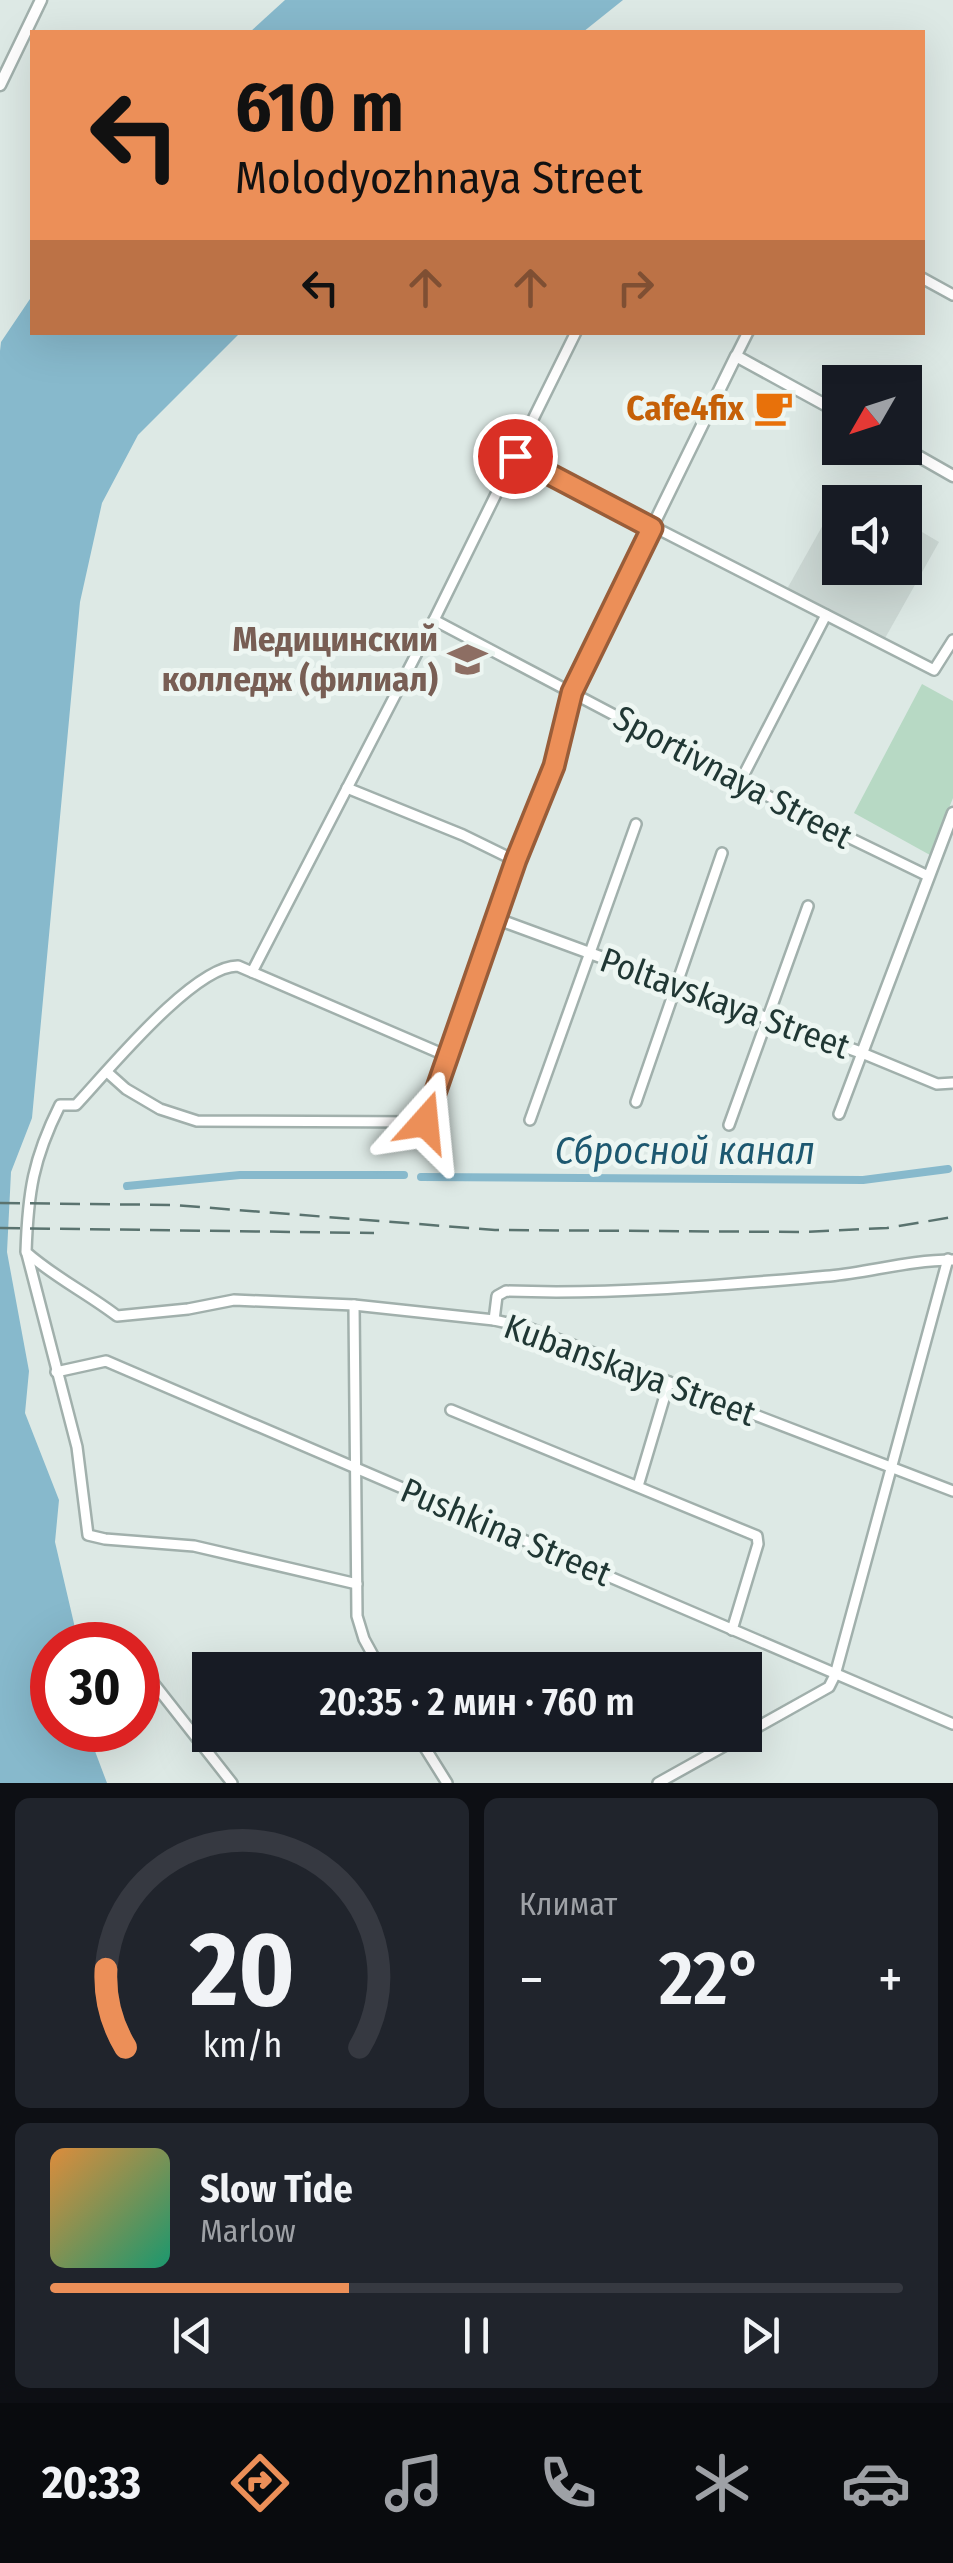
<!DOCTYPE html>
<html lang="ru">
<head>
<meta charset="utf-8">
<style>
  body { margin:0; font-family:"Fira Sans Condensed",sans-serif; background:#20242c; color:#f1f3f6; height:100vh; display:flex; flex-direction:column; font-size:38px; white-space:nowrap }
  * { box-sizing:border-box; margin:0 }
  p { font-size:32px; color:#9ea1a6 }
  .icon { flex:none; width:55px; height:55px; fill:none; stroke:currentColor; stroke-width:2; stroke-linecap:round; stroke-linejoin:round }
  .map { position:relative; height:1783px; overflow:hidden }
  .details { display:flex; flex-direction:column; gap:15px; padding:15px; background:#0d0f14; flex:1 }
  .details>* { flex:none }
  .hud { position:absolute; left:30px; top:30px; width:895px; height:305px; border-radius:0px; box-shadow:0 10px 40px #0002; background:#ec8f58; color:#111; overflow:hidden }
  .needle { width:65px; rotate:231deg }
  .buttons { position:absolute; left:822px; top:365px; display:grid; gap:20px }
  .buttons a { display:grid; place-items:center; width:100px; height:100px; border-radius:0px; background:#171b24; box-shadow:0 10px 40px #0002; font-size:50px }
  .speed { position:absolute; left:30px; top:1622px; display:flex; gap:20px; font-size:50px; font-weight:700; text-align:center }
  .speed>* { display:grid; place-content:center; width:130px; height:130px; border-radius:50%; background:#171b24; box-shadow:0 10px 40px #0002; line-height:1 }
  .speed .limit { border:15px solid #d22; background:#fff; color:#111 }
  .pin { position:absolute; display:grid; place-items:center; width:85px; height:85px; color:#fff; margin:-42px; border:5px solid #fff; border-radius:50%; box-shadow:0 2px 10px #0007 }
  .me { position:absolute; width:110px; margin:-55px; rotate:18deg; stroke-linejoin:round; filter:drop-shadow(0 0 8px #0008) }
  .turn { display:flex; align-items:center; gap:35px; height:210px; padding:0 40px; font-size:45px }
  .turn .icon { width:130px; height:130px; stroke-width:2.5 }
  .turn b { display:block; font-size:70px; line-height:85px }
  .lanes { display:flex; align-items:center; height:95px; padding:0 40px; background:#0003; justify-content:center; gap:50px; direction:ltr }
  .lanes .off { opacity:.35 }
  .big { font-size:75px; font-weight:600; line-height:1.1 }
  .details .tile { flex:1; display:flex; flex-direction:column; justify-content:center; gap:15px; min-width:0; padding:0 35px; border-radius:15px; background:#20242c }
  .details .dial { align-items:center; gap:0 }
  .dial svg { height:260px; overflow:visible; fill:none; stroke:#363941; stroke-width:7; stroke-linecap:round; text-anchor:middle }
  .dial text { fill:#f1f3f6; stroke:none }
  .song { display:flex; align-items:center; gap:30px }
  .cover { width:120px; height:120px; border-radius:15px; background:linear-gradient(135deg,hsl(30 70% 55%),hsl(160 70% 35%)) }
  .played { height:10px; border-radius:5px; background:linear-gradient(90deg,#ec8f58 35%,#363941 35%) }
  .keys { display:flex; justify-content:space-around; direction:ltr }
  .heat { display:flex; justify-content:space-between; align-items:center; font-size:55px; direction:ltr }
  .details .tiles { flex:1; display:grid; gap:15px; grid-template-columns:1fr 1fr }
  .tile:last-child { grid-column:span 2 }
  .trip { position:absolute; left:192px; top:1652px; width:570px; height:100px; border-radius:0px; background:#171b24; box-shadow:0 10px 40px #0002; font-weight:600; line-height:100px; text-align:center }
  .menu { display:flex; height:160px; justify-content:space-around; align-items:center; background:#090b0e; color:#9ea1a6 }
  .menu .icon { width:70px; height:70px }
  .menu .active { color:#ec8f58 }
  .menu b { font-size:45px; color:#f1f3f6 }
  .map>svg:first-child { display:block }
  .built { fill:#ccd8d4 }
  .green { fill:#b7d9c4 }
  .water { fill:#87b9cc }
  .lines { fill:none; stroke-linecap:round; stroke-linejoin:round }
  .canal { stroke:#87b9cc; stroke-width:8 }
  .minor-casing { stroke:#a1b0ac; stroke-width:14 }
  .tertiary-casing { stroke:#a1b0ac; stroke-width:15 }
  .minor { stroke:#fff; stroke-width:9 }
  .tertiary { stroke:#fff; stroke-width:10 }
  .rail { stroke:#5a736f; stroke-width:2.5; stroke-dasharray:20 10; stroke-linecap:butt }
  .route-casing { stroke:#995d39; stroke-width:25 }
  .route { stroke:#ec8f58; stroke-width:18 }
  .labels { text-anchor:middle; stroke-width:10; stroke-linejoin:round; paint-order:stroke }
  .food-label { font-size:35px; font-weight:bold; fill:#c56008; stroke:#edf6f2; text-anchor:end }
  .education-label { font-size:35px; font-weight:bold; fill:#785e54; stroke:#edf6f2; text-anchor:end }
  .street-label { font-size:35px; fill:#203734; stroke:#edf6f2 }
  .water-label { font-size:38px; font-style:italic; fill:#1d5870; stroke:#edf6f2 }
</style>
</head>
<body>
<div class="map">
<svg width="953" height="1783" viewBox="0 0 953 1783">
  <rect width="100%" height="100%" fill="#dde9e5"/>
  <!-- built -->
  <polygon class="built" points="841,485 871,502 840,502 840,568 905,568 905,522 939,542 884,640 787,589 833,507 831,504"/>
  <!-- green -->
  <polygon class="green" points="922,684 953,701 953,798 930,855 854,813"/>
  <!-- water -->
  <g class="water">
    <polygon points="285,0 623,0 583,32 250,32"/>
    <polygon points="32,296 32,332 240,333 138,435 102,503 80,602 32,1118 11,1172 7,1252 29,1371 25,1413 59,1500 55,1542 79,1645 52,1645 52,1730 87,1730 107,1783 0,1783 0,351 1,342"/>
  </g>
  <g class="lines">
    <!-- canal -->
    <g class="canal">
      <polyline points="421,1177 863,1180 948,1169"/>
      <polyline points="127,1186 240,1175 404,1175"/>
    </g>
    <defs>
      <g id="minor">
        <polyline points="922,278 953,295"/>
        <polyline points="736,356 748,332"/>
        <polyline points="515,456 934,670 953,640"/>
        <polyline points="434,620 823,825 928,876"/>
        <polyline points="740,782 826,615"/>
        <polyline points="347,788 463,835 516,861"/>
        <polyline points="252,972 434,620 576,332"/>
        <path d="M 447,1056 L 238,966 C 194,965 107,1072 76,1105 L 60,1105 C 33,1159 28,1192 26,1252 C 54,1277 87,1293 117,1316 L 188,1309 L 234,1300 L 354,1305 L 494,1320 L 526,1327 L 953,1491"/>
        <polyline points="107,1072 126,1089 160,1109 197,1121 425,1122 497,919"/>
        <polyline points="636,1102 722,853"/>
        <polyline points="839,1114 862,1053 937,1084 953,1083"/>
        <polyline points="530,1120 636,824"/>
        <polyline points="729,1125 808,906"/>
        <polyline points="27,1254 77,1447 88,1535 105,1539 194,1546 357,1584"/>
        <polyline points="354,1305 357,1616 364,1639 381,1670"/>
        <path d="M 494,1320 L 497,1296 L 506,1291 C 615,1295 722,1285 830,1276 C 871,1272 910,1260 952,1260"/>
        <polyline points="56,1372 106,1361 953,1724"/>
        <polyline points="451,1410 757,1536 758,1544 732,1630"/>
        <polyline points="638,1486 669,1382"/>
        <polyline points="138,1656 144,1671 232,1783"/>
        <polyline points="745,1734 829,1687 835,1675 948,1259"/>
        <polyline points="417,1735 447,1783"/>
        <polyline points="201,1744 221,1735"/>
        <polyline points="658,1783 744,1735"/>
      </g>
      <g id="tertiary">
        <polyline points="0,85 41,0"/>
        <polyline points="840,413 736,356 572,691 553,766 497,919 862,1053 953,813"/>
        <polyline points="904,448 953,476"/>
      </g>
    </defs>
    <!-- minor casing -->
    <use href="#minor" class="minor-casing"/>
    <!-- tertiary casing -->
    <use href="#tertiary" class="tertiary-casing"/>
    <!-- minor -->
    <use href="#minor" class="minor"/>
    <!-- tertiary -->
    <use href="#tertiary" class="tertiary"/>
    <!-- rail -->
    <g class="rail">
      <polyline points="0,1203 173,1205 495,1230 803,1232 887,1228 953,1217"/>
      <polyline points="0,1228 374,1233"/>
    </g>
  </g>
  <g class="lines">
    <defs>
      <polyline id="route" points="425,1122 516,860 554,766 572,692 652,528 515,456"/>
    </defs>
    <!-- route casing -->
    <use href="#route" class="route-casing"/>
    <!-- route -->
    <use href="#route" class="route"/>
  </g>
  <!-- icons -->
  <defs>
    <symbol id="cafe-bare" viewBox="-9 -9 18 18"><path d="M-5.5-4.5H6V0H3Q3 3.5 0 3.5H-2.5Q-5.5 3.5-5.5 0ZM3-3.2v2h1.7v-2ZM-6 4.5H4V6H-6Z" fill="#e8710a" stroke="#edf6f2" stroke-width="2.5" paint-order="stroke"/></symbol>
    <symbol id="university-bare" viewBox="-9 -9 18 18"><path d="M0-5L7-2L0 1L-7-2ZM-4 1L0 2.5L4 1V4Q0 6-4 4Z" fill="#8d6e63" stroke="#edf6f2" stroke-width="2.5" paint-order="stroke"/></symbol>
  </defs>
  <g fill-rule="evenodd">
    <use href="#cafe-bare" x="746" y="380" width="55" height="55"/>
    <use href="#university-bare" x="440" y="632" width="55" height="55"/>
  </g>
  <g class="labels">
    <!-- food labels -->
    <g class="food-label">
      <text x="744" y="420">Cafe4fix</text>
    </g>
    <!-- education labels -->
    <g class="education-label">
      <text x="438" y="651">Медицинский<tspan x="438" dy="40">колледж (филиал)</tspan></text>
    </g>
    <!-- street labels -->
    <g class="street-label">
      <text transform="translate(733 777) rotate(28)" y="12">Sportivnaya Street</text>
      <text transform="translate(725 1003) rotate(20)" y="12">Poltavskaya Street</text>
      <text transform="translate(630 1370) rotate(20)" y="12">Kubanskaya Street</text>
      <text transform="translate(506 1532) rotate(23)" y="12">Pushkina Street</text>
    </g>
    <!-- water labels -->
    <g class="water-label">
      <text x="685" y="1164">Сбросной канал</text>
    </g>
  </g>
</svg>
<div class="buttons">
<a><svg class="needle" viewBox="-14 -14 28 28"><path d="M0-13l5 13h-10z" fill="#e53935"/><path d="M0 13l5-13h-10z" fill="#9ea1a6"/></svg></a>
<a><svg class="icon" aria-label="sound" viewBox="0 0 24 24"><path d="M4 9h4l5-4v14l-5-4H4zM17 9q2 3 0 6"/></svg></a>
</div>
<div class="speed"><div class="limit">30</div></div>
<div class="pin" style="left:515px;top:456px;background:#d93025"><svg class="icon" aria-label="arrive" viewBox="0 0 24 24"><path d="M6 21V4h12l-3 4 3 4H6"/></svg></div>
<svg class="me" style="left:425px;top:1122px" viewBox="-20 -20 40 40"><path d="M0-17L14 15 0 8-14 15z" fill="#ec8f58" stroke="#fff" stroke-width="4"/></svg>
<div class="trip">20:35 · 2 мин · 760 m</div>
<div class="hud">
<div class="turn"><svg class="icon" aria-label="left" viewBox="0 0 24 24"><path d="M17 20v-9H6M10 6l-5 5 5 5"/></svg><div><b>610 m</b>Molodyozhnaya Street</div></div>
<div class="lanes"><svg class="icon" aria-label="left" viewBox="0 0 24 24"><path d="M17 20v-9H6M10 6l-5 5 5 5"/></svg><svg class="icon off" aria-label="ahead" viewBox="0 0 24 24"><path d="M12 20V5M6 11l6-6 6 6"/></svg><svg class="icon off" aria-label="ahead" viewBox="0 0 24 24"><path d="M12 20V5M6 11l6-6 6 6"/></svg><svg class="icon off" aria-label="right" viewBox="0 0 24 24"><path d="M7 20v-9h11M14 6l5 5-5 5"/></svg></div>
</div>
</div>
<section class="details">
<div class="tiles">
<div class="tile dial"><svg viewBox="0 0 100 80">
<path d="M14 69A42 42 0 1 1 86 69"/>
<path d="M14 69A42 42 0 0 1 8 45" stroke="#ec8f58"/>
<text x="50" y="56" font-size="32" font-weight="700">20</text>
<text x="50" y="72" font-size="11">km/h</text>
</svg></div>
<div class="tile"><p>Климат</p>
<div class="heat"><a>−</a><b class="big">22°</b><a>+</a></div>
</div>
<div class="tile">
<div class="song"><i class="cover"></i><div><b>Slow Tide</b><p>Marlow</p></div></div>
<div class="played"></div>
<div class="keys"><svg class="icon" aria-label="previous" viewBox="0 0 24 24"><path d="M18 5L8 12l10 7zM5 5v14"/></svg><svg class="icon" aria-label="pause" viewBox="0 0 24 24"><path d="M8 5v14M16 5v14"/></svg><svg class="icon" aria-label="next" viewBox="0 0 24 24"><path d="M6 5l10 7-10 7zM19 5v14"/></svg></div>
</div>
</div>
</section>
<nav class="menu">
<b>20:33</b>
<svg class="icon active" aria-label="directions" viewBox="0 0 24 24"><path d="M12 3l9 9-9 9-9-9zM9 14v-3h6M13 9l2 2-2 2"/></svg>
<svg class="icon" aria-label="music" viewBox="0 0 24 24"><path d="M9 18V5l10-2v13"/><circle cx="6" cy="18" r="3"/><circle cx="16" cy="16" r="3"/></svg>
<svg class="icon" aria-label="phone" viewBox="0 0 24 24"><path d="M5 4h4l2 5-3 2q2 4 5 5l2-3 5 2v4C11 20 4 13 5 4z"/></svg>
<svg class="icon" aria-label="climate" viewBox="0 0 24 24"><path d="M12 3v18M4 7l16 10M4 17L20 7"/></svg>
<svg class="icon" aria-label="car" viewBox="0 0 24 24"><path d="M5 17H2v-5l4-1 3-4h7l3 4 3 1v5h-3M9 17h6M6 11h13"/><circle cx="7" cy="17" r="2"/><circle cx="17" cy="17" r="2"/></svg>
</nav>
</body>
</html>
